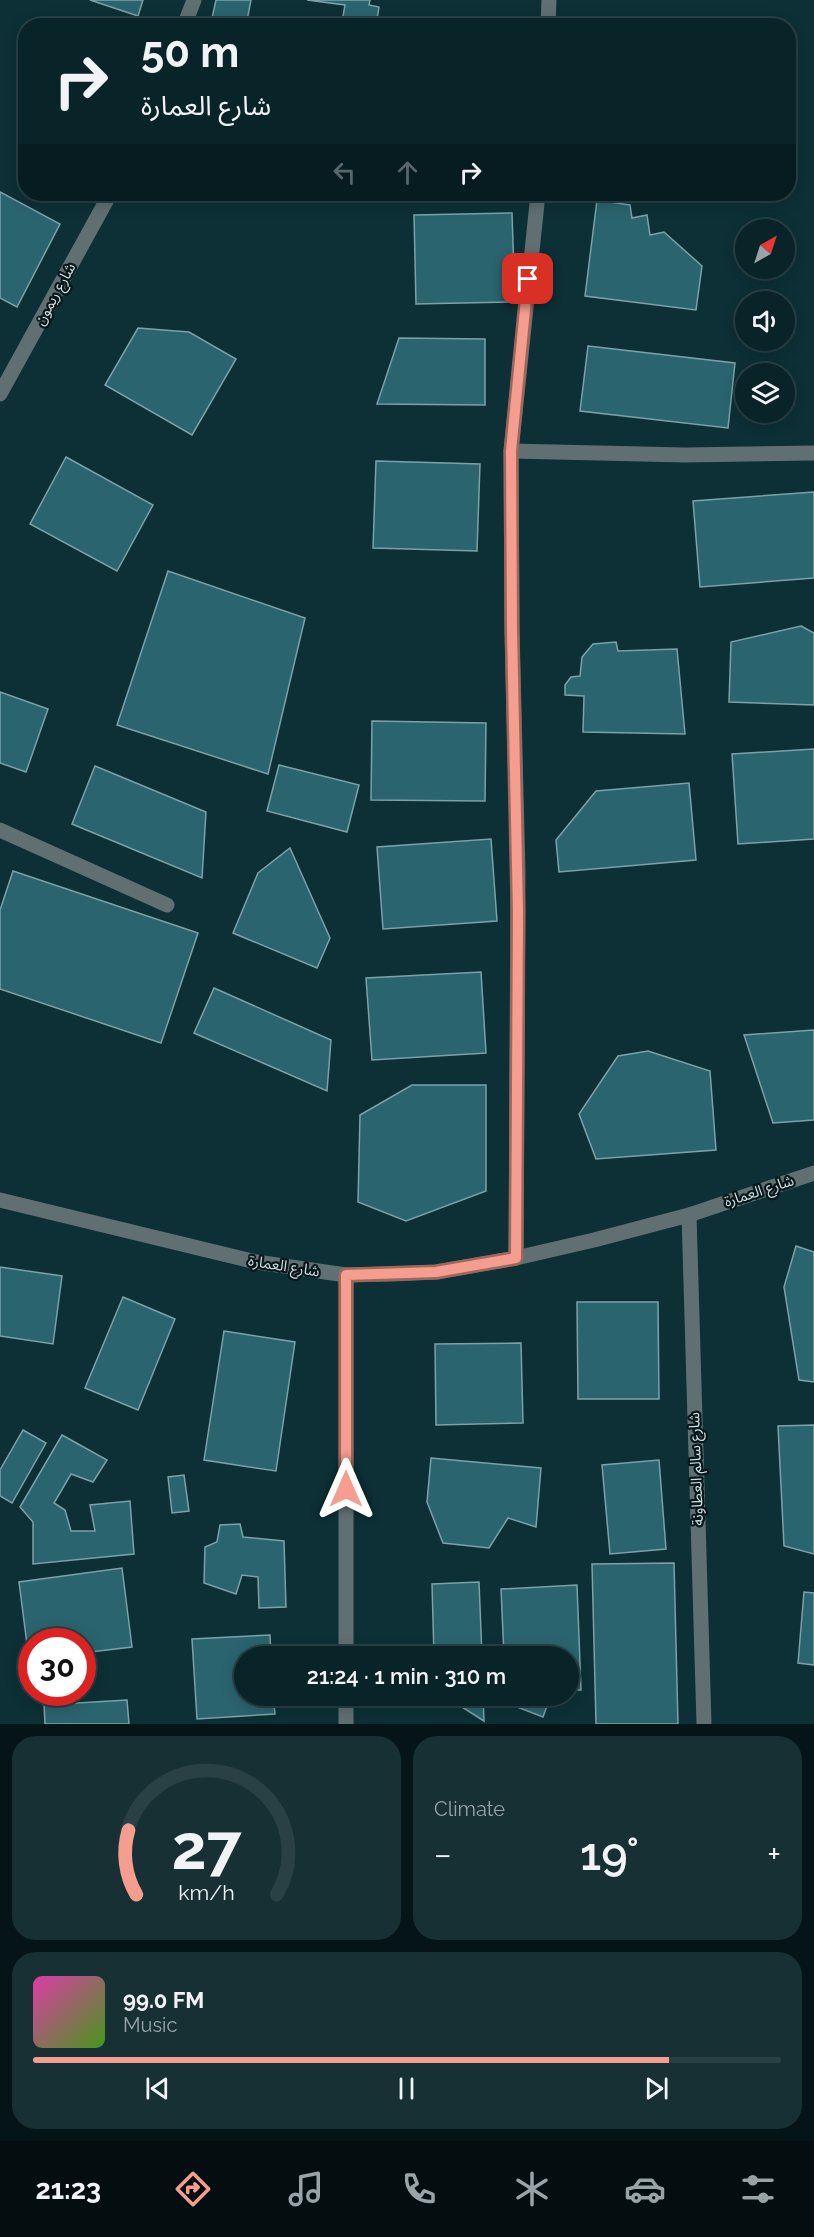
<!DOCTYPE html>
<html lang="en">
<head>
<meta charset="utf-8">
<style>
  body { margin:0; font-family:Raleway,"Noto Sans Arabic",sans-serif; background:#173034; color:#f1f3f6; height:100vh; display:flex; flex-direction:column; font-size:22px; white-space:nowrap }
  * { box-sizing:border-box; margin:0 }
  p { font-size:20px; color:#99a4a8 }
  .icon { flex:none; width:33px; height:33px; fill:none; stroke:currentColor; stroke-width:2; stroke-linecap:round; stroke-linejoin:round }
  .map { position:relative; height:1724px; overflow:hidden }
  .details { display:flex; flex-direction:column; gap:12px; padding:12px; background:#051416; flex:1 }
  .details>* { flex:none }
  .banner { position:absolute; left:18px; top:18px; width:778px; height:183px; border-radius:24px; box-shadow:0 3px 15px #0003,0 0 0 2px #294145; background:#092428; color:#f1f3f6; overflow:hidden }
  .needle { width:39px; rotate:39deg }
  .controls { position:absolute; left:735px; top:219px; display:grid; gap:12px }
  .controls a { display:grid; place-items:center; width:60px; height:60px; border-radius:50%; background:#092428; box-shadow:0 3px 15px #0003,0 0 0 2px #294145; font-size:30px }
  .speed { position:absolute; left:18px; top:1628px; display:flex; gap:12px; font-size:30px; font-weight:700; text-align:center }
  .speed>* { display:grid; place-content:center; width:78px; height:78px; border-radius:50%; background:#092428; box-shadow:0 3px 15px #0003,0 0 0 2px #294145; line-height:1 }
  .speed .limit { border:9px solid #d22; background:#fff; color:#111 }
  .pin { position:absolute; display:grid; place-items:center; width:51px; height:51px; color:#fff; margin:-26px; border-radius:12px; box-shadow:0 3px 9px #0006 }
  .me { position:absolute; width:66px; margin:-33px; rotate:0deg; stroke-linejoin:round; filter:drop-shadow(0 0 4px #0008) }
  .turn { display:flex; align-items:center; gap:21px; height:126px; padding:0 24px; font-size:27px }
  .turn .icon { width:78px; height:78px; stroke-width:2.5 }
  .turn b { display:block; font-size:42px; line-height:51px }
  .lanes { display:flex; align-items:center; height:57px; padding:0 24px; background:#0003; justify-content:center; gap:30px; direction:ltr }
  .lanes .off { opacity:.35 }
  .big { font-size:45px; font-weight:600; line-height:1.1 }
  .details .widget { flex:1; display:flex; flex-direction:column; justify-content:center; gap:9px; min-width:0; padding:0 21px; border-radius:24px; background:#173034 }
  .details .dial { align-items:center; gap:0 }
  .dial svg { height:156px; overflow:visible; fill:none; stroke:#294145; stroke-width:7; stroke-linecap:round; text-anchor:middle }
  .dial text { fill:#f1f3f6; stroke:none }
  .song { display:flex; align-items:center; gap:18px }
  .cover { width:72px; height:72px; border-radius:9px; background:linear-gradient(135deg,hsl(320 70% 55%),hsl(100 70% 35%)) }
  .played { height:6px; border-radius:3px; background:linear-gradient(90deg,#f59d8e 85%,#294145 85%) }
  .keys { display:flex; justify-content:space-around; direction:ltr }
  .heat { display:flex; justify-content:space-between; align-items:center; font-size:33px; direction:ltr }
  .details .tiles { flex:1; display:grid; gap:12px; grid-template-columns:1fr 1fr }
  .widget:last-child { grid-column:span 2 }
  .trip { position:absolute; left:234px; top:1646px; width:345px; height:60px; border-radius:30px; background:#092428; box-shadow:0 3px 15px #0003,0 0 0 2px #294145; font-weight:600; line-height:60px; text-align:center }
  .tabs { display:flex; height:96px; justify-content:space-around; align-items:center; background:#040e10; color:#99a4a8 }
  .tabs .icon { width:42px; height:42px }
  .tabs .selected { color:#f59d8e }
  .tabs b { font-size:27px; color:#f1f3f6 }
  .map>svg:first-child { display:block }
  .building { fill:#2a646e; stroke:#7da1a8; stroke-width:1.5 }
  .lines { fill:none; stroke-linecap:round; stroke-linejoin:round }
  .minor { stroke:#606f71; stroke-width:15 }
  .route-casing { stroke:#9f665c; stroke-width:15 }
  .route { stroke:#f59d8e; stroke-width:10 }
  .labels { text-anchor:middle; stroke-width:4.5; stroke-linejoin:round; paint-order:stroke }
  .street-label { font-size:15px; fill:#cadde0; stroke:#071618 }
</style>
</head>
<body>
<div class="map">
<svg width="814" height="1724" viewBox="0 0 814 1724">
  <rect width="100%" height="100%" fill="#0c3036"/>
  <!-- building -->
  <g class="building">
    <polygon points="90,0 143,0 138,16"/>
    <polygon points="216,0 251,0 246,26 211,23"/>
    <polygon points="307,0 370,0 369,5 379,7 376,26 342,22 345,5"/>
    <polygon points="0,192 60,224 17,307 0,298"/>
    <polygon points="597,200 630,205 632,218 647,215 650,235 664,232 702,266 696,310 585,296"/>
    <polygon points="512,213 515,302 416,304 414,215"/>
    <polygon points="138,328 189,332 236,359 192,435 105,385"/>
    <polygon points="399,338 485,339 485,405 377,404"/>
    <polygon points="588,346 735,363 728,428 580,411"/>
    <polygon points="66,457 153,505 117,571 30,524"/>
    <polygon points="376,461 480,464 477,551 373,548"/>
    <polygon points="814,492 814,578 700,587 693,501"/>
    <polygon points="168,571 305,618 268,774 117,725"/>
    <polygon points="801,626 814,633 814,705 729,702 731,642"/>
    <polygon points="616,642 618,651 677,649 685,734 583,732 584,696 565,695 565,685 571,677 580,676 582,657 593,644"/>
    <polygon points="0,692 48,709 26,772 0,763"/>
    <polygon points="372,721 486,723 485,801 371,800"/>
    <polygon points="814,749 814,839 738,844 732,754"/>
    <polygon points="279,765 359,785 347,832 267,811"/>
    <polygon points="95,766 206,812 202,878 72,824"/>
    <polygon points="689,783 696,860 559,872 556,840 596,791"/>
    <polygon points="491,839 497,921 383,929 377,847"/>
    <polygon points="290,848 330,938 317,968 233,933 258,873"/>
    <polygon points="13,871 198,933 161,1043 0,989 0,910"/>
    <polygon points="481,972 486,1053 372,1060 366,978"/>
    <polygon points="214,988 331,1040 327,1091 194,1033"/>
    <polygon points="814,1030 814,1120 773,1123 744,1035"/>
    <polygon points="648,1051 710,1071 716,1150 596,1159 579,1114 618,1056"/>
    <polygon points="412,1085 486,1085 486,1191 406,1221 358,1202 360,1115"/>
    <polygon points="796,1246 814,1252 814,1382 799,1380 784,1287"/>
    <polygon points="0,1267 62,1276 53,1344 0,1336"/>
    <polygon points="123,1297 175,1319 138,1410 85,1388"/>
    <polygon points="577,1302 658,1302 659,1399 578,1399"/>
    <polygon points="224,1331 295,1342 276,1471 204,1460"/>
    <polygon points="521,1343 523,1423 436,1425 435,1344"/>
    <polygon points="814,1425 814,1554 784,1546 778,1426"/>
    <polygon points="23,1430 46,1443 12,1503 0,1496 0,1470"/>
    <polygon points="62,1435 107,1460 93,1482 71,1474 54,1503 65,1510 71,1531 95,1531 90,1505 130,1501 134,1554 33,1564 33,1522 20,1507"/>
    <polygon points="431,1458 541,1468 536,1527 508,1518 489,1548 443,1543 427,1502"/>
    <polygon points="659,1460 666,1549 610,1554 602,1465"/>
    <polygon points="184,1475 189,1511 172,1513 168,1477"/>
    <polygon points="240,1524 243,1537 284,1541 286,1607 259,1608 258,1577 242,1575 236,1594 204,1583 205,1547 217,1542 220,1525"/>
    <polygon points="674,1563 678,1724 596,1724 592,1564"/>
    <polygon points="122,1568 132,1647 82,1653 82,1641 32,1641 32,1660 29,1660 19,1582"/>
    <polygon points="479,1582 482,1656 434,1656 432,1584"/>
    <polygon points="577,1585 581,1690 568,1690 568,1656 504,1656 501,1589"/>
    <polygon points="804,1592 814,1593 814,1665 798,1663"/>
    <polygon points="270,1635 271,1656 244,1656 244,1695 273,1695 275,1714 197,1719 192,1639"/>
    <polygon points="443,1695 483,1695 484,1721"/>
    <polygon points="506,1695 551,1695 543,1717 507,1703"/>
    <polygon points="127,1700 129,1724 45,1724 44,1705"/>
  </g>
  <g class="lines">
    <!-- minor -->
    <g class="minor">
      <polyline points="184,26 194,0"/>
      <polyline points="548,26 549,0"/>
      <polyline points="0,394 110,194"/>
      <polyline points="511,451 685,455 814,453"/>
      <polyline points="0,830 167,905"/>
      <polyline points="0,1200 256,1262 346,1275 393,1274 437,1272 516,1258 594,1240 689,1215 814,1173"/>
      <polyline points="689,1215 704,1724"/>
      <polyline points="516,1258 518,872 512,630 511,451 538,194"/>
      <polyline points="346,1656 346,1275"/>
      <polyline points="346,1724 346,1695"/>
    </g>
  </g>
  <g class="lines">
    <defs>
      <polyline id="route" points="346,1489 346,1275 436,1272 516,1258 518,912 512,630 511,451 528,279"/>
    </defs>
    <!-- route casing -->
    <use href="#route" class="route-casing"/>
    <!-- route -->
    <use href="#route" class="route"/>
  </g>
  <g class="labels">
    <!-- street labels -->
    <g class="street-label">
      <text transform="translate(55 294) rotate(-61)" y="5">شارع ريمون</text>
      <text transform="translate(759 1191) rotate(-18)" y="5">شارع العمارة</text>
      <text transform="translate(284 1266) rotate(9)" y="5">شارع العمارة</text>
      <text transform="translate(696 1469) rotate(-92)" y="5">شارع سالم العطاونة</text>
    </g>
  </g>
</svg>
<div class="controls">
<a><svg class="needle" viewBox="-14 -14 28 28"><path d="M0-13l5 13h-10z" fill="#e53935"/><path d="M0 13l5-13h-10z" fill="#99a4a8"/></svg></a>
<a><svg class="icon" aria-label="sound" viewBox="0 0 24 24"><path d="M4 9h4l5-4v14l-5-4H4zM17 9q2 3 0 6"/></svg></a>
<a><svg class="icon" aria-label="layers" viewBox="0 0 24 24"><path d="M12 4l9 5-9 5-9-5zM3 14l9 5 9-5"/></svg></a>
</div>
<div class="speed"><div class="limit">30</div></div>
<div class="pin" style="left:528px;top:279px;background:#d93025"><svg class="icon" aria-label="arrive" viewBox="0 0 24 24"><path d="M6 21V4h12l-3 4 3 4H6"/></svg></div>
<svg class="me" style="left:346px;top:1489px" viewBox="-20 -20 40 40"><path d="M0-17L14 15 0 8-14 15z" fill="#f59d8e" stroke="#fff" stroke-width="4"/></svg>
<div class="trip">21:24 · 1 min · 310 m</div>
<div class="banner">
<div class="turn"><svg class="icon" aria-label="right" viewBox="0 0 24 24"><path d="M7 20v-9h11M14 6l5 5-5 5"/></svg><div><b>50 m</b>شارع العمارة</div></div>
<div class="lanes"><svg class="icon off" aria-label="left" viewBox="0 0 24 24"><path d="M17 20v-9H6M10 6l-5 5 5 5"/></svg><svg class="icon off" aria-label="ahead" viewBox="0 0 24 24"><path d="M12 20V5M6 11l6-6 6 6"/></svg><svg class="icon" aria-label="right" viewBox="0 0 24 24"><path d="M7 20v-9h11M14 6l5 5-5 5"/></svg></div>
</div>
</div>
<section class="details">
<div class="tiles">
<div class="widget dial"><svg viewBox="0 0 100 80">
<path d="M14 69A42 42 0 1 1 86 69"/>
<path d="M14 69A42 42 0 0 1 10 36" stroke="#f59d8e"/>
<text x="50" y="56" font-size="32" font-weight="700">27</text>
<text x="50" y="72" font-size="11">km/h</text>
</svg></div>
<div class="widget"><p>Climate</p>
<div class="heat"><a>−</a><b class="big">19°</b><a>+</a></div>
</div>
<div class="widget">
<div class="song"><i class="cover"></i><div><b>99.0 FM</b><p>Music</p></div></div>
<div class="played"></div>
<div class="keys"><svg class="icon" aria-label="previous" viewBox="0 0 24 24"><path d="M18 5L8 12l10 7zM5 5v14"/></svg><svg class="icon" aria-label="pause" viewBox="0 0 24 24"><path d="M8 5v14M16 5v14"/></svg><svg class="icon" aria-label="next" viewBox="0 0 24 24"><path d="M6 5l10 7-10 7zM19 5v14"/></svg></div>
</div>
</div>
</section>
<nav class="tabs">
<b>21:23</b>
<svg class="icon selected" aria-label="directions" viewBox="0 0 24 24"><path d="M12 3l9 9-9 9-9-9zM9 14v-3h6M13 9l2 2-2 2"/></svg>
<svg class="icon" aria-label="music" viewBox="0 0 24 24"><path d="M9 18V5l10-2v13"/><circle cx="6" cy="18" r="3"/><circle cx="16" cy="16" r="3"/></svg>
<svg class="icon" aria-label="phone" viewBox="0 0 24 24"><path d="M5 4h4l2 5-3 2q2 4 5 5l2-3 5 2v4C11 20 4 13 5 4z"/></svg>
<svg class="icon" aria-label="climate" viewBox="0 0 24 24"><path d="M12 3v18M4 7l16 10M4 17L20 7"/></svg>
<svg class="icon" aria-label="car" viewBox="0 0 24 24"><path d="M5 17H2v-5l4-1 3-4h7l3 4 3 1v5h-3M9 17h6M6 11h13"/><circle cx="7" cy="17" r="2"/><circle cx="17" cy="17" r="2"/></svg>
<svg class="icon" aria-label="filters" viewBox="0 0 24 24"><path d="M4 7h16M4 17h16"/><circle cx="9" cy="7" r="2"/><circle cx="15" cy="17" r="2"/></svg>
</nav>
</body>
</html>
